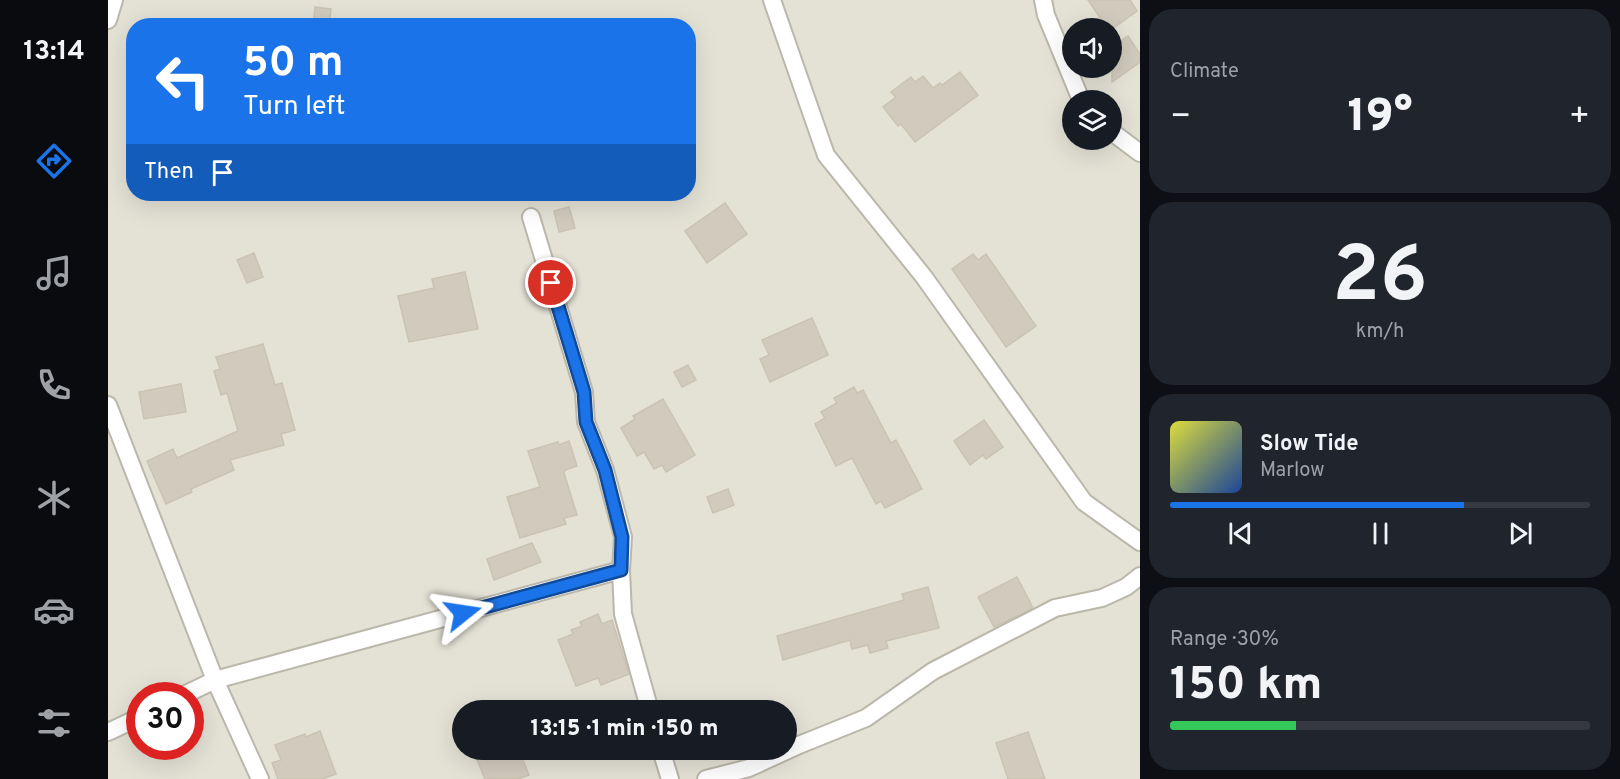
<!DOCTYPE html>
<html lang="en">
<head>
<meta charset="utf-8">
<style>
  body { margin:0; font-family:Overpass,sans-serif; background:#20242c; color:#f1f3f6; height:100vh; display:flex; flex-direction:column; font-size:22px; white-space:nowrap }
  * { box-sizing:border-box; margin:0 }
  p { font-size:20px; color:#9ea1a6 }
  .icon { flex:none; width:33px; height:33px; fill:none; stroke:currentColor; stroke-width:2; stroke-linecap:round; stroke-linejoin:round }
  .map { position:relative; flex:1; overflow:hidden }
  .details { display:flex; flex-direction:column; gap:9px; padding:9px; background:#0d0f14; width:480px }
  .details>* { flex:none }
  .top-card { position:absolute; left:18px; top:18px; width:570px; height:183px; border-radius:24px; box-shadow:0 6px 24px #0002; background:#1a73e8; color:#fff; overflow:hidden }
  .tools { position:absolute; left:954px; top:18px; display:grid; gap:12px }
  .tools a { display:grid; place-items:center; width:60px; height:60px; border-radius:50%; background:#171b24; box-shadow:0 6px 24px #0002; font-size:30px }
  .speed { position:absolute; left:18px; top:682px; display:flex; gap:12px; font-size:30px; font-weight:700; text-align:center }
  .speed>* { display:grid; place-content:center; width:78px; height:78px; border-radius:50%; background:#171b24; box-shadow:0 6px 24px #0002; line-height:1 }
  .speed .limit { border:9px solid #d22; background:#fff; color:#111 }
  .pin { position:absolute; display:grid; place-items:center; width:51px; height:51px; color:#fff; margin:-26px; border:3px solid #fff; border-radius:50%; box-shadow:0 2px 6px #0007 }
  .me { position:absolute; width:66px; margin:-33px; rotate:75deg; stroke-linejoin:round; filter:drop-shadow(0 0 4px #0008) }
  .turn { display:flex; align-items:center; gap:21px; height:126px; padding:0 18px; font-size:27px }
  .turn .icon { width:78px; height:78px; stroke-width:2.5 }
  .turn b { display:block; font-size:42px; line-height:51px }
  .then { display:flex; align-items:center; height:57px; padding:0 18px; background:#0003; gap:12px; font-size:22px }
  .big { font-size:45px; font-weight:800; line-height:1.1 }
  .details .tile { flex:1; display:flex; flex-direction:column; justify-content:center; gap:9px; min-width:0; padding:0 21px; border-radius:24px; background:#20242c }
  .details .dial { align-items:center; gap:0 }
  .dial b { font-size:78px; line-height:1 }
  .song { display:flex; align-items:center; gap:18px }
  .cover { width:72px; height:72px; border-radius:9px; background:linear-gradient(135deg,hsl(60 70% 55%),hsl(220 70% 35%)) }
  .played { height:6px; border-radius:3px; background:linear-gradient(90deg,#1a73e8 70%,#363941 70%) }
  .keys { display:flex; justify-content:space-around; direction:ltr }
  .heat { display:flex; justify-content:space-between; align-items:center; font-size:33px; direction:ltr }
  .charge { height:9px; border-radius:4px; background:linear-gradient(90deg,#34c759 30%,#363941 0) }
  .trip { position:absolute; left:344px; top:700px; width:345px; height:60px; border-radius:30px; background:#171b24; box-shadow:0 6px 24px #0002; font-weight:800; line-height:60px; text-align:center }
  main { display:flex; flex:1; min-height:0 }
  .dock { display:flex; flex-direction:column; width:108px; justify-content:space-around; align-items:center; background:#090b0e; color:#9ea1a6 }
  .dock .icon { width:42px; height:42px }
  .dock .selected { color:#1a73e8 }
  .dock b { font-size:27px; color:#f1f3f6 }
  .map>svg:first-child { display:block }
  .residential { fill:#e4e1d5; fill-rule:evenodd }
  .building { fill:#d1cbbe; stroke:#cbc3b2; stroke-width:1.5 }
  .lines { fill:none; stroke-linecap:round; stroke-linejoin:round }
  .street-casing { stroke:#bbb7ab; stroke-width:20 }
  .street { stroke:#fff; stroke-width:16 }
  .route-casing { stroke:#114b97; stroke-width:15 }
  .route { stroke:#1a73e8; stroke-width:10 }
</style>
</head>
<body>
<main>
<nav class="dock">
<b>13:14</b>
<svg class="icon selected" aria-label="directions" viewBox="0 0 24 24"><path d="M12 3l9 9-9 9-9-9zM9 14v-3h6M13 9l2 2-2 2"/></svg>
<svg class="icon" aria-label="music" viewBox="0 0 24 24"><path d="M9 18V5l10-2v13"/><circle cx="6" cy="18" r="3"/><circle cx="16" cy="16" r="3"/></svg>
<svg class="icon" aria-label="phone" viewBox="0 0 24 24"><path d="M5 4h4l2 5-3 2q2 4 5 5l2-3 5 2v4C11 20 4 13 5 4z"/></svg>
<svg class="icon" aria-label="climate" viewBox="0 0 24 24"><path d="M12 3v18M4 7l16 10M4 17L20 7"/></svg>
<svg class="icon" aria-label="car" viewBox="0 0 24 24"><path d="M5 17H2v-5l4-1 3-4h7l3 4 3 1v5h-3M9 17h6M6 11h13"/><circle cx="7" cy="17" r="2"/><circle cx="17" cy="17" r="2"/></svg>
<svg class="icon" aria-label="filters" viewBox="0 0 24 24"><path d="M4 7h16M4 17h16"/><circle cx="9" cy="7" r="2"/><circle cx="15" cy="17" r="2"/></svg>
</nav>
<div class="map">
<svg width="1032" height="779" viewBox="0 0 1032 779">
  <rect width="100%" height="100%" fill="#f1efe7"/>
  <!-- residential -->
  <path class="residential" d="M 0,0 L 1032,0 L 1032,779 L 0,779 ZM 26,26 L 580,26 L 580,194 L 26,194 ZM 964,28 L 1004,28 L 1004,68 L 964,68 ZM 964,100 L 1004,100 L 1004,140 L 964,140 ZM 32,696 L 82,696 L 82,747 L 32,747 ZM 354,711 L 678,711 L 678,750 L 354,750 Z"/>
  <!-- building -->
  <g class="building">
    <polygon points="980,0 1022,0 1029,11 1004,29 999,28"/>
    <polygon points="207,7 223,9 221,26 205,26"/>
    <polygon points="1020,36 1032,54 1032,62 1004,82 1004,47"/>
    <polygon points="852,72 870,95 807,142 793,124 790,126 775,107 788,97 783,92 803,77 807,82 815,76 825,88 832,83 834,85"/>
    <polygon points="617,203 639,234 599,263 577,231"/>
    <polygon points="461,207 467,228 451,232 446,211"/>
    <polygon points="146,253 155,277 139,283 129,260"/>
    <polygon points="865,254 870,260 878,254 928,326 898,347 844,269"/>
    <polygon points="357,272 370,329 301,342 290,296 326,288 324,279"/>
    <polygon points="704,318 720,355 662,382 652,359 661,355 654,340"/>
    <polygon points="155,344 167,385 174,383 187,430 173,434 176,445 122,460 126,470 83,489 84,492 58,504 39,461 65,449 69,458 130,431 119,393 113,395 106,371 112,369 108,357"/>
    <polygon points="580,365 588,380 574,387 566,372"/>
    <polygon points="73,384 78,412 36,419 31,392"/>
    <polygon points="746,387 749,393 755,390 783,443 788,440 814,489 777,508 773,501 768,504 744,458 728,466 707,424 717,418 713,412 729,403 726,398"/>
    <polygon points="555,399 587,455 558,472 554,465 546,469 536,452 529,456 513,428 527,419 525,416"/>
    <polygon points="876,420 895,447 878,459 875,455 862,465 846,441"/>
    <polygon points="461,441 469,466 457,470 456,473 469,515 456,518 458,524 412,538 399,497 432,487 420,451 450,442 451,445"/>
    <polygon points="620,489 626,505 605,513 599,497"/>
    <polygon points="424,543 433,562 386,580 379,559"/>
    <polygon points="909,577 925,608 886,627 870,597"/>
    <polygon points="820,587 831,628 778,641 780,648 762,653 760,645 744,649 742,640 675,660 669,636 796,600 794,594"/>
    <polygon points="490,614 494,624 504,620 521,674 493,685 490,678 468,686 450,640 465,634 463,630 474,626 472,622"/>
    <polygon points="212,731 228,774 214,779 170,779 164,763 173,760 167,745 197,734 198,737"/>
    <polygon points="920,732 937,779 900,779 888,743"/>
    <polygon points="369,750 411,750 421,775 410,779 377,779 367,755 370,754"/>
  </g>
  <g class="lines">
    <defs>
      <g id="street">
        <polyline points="664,0 718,155 816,277 976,502 1032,542"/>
        <polyline points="935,0 938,15 973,100"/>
        <polyline points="0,20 6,0"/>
        <polyline points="1004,132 1032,153"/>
        <polyline points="423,217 476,392 478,422 497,470 515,537 513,570 515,614 542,711"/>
        <polyline points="0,405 107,680 152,779"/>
        <polyline points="74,696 107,680 513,570"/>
        <polyline points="0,732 32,717"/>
        <polyline points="553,750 562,779"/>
        <polyline points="598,779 641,768 691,745 758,718 825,671 947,608 994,598 1018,587 1032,576"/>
      </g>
    </defs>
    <!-- street casing -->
    <use href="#street" class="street-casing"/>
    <!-- street -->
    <use href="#street" class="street"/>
  </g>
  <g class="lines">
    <defs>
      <polyline id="route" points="355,613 513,570 514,537 497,470 478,422 476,392 443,283"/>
    </defs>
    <!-- route casing -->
    <use href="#route" class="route-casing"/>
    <!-- route -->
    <use href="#route" class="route"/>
  </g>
</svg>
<div class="tools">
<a><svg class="icon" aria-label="sound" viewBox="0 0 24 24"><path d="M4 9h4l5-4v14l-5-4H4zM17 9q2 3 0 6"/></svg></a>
<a><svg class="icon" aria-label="layers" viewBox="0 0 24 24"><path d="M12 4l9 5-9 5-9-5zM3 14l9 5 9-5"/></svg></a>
</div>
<div class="speed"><div class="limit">30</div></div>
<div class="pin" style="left:443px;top:283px;background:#d93025"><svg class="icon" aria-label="arrive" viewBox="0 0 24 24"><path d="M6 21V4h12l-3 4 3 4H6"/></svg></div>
<svg class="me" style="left:355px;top:613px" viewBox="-20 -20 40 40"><path d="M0-17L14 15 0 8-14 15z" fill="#1a73e8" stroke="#fff" stroke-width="4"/></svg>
<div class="trip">13:15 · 1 min · 150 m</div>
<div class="top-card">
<div class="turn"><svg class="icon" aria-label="left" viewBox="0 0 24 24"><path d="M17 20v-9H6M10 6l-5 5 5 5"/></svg><div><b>50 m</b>Turn left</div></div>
<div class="then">Then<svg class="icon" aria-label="arrive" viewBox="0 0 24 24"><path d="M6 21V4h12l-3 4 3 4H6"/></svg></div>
</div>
</div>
<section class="details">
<div class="tile"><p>Climate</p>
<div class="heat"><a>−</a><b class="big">19°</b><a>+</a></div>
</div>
<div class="tile dial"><b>26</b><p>km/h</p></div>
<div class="tile">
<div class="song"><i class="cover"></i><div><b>Slow Tide</b><p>Marlow</p></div></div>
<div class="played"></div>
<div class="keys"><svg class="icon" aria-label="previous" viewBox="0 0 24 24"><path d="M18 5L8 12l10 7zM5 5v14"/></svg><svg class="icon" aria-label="pause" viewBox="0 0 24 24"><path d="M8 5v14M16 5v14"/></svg><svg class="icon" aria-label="next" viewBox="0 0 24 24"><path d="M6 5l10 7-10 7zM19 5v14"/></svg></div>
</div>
<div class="tile"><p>Range · 30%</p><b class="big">150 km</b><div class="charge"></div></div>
</section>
</main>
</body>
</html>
